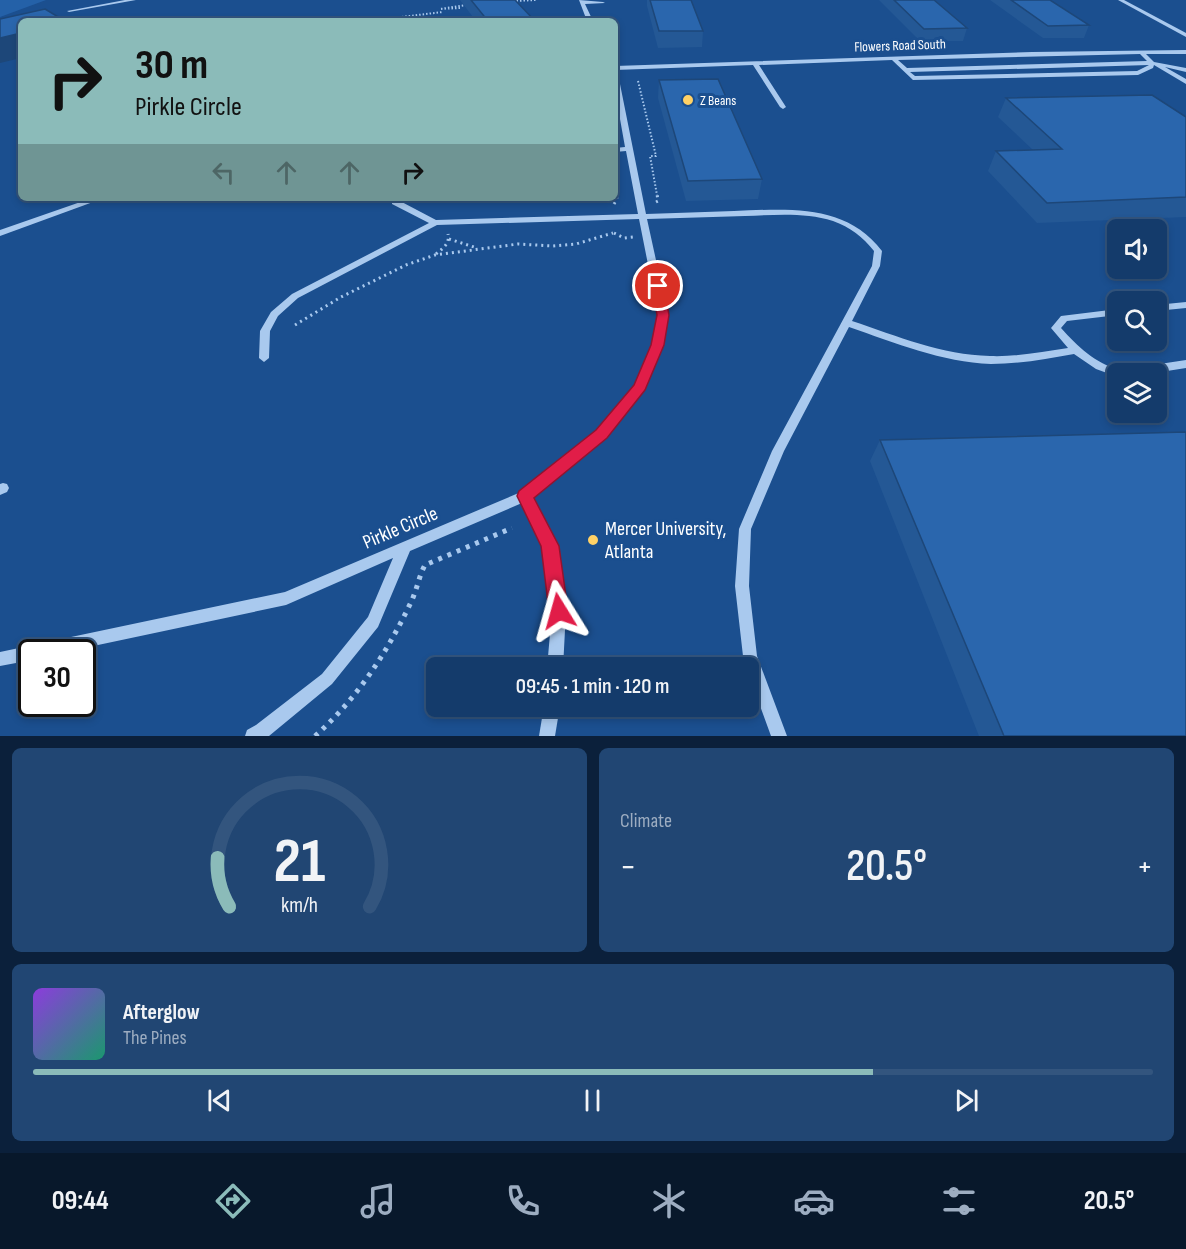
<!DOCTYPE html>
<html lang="en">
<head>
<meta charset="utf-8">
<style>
  body { margin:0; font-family:"Sofia Sans Condensed",sans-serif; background:#214673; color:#f1f3f6; height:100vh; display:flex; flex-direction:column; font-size:22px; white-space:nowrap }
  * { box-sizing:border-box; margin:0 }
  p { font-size:20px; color:#9dadc1 }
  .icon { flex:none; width:33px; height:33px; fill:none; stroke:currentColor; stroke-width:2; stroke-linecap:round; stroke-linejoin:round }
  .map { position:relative; height:736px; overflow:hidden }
  .details { display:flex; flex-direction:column; gap:12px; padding:12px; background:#0b203b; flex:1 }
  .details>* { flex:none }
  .banner { position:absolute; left:18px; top:18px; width:600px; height:183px; border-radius:9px; box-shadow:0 3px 9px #0003,0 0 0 2px #33557e; background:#8bbbb9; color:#111; overflow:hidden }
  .controls { position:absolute; left:1107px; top:219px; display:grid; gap:12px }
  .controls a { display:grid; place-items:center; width:60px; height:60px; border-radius:9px; background:#143b6b; box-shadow:0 3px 9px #0003,0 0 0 2px #33557e; font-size:30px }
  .speed { position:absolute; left:18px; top:639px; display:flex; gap:12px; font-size:30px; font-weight:700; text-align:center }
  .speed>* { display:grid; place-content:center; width:78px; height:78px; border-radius:50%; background:#143b6b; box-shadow:0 3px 9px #0003,0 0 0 2px #33557e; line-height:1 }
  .speed .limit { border:3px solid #111; border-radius:9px; background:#fff; color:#111 }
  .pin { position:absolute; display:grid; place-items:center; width:51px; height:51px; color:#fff; margin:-26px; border:3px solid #fff; border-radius:50%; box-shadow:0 2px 6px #0007 }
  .me { position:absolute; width:66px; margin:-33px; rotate:352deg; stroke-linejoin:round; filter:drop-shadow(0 0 4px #0008) }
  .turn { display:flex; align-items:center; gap:21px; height:126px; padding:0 18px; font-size:27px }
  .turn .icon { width:78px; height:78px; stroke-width:2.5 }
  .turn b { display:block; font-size:42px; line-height:51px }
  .lanes { display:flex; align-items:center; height:57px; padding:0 18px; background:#0003; justify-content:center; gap:30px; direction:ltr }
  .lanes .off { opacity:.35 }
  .big { font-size:45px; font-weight:600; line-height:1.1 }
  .details .tile { flex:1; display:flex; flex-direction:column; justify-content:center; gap:9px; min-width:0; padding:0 21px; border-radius:9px; background:#214673 }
  .details .dial { align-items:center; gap:0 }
  .dial svg { height:156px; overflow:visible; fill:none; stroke:#33557e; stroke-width:7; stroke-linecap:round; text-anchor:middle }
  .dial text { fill:#f1f3f6; stroke:none }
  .song { display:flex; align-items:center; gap:18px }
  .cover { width:72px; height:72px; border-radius:9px; background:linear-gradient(135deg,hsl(270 70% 55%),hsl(160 70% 35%)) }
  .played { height:6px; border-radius:3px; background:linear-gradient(90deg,#8bbbb9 75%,#33557e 75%) }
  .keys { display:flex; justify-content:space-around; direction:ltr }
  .heat { display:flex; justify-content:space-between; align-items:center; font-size:33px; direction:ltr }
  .details .tiles { flex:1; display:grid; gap:12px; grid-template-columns:1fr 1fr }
  .tile:last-child { grid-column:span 2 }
  .trip { position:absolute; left:426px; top:657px; width:333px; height:60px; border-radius:9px; background:#143b6b; box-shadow:0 3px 9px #0003,0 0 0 2px #33557e; font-weight:600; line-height:60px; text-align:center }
  .menu { display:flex; height:96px; justify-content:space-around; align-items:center; background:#08182b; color:#9dadc1 }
  .menu .icon { width:42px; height:42px }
  .menu .active { color:#8bbbb9 }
  .menu b { font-size:27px; color:#f1f3f6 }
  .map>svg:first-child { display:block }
  .green { fill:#2461a8 }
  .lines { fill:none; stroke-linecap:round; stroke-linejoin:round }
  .path-far2 { stroke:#a9c9ee; stroke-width:2; stroke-dasharray:1.5 2; stroke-linecap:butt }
  .path-far1 { stroke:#a9c9ee; stroke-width:3; stroke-dasharray:2 4; stroke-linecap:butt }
  .path { stroke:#a9c9ee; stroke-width:5; stroke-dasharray:4 6; stroke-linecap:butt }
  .minor { fill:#a9c9ee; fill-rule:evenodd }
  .wall { fill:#245895 }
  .shaded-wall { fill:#1d4779 }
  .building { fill:#2a66ad; stroke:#1d4779; stroke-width:1.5 }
  .route { fill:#e11d48; stroke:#92132f; stroke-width:1.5 }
  .poi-dot { fill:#ffd166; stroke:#1b4f8f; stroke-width:2 }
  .labels { text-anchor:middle; stroke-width:6; stroke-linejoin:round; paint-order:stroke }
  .far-street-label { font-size:14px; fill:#fff; stroke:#1b4f8f }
  .far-poi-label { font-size:14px; fill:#fff; stroke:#1b4f8f; text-anchor:start }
  .near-street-label { font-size:20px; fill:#fff; stroke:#1b4f8f }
  .near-poi-label { font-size:20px; fill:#fff; stroke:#1b4f8f; text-anchor:start }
</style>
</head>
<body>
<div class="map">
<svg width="1186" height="736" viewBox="0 0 1186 736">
  <rect width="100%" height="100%" fill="#1b4f8f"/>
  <!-- green -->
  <polygon class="green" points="0,0 46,0 0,17"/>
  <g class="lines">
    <!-- path-far2 -->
    <g class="path-far2">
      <polyline points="513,1 536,0"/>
      <polyline points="460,8 440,9 467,5"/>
      <polyline points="367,21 443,12"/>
      <polyline points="638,81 656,156 650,156 657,195"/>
      <polyline points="615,185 616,195"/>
    </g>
    <!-- path-far1 -->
    <g class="path-far1">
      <polyline points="656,202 658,201 657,194"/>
      <polyline points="614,204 617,199 616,194"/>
      <polyline points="614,233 624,238 633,237"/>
      <polyline points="449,239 474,247"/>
      <path d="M 436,254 C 443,248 450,244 448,234"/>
      <polyline points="295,325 341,297 406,265 435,255 518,244 553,246 576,244 613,233"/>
    </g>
    <!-- path -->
    <path class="path" d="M 315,736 C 358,698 388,651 412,600 C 417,589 419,576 425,565 L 512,528"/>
    <!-- minor -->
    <g class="minor">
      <polygon points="125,0 136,0 69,12 67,11"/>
      <polygon points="579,0 603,2 605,3 585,4 593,21 587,21"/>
      <polygon points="1118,0 1124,0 1186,33 1186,37"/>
      <path d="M 1186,50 L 1186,54 L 1146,54 L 1154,62 L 1186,68 L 1186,72 L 1165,67 L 1186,79 L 1186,84 L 1154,65 L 1153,68 L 1138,75 L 913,80 L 892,60 L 759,65 L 786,107 L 783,109 L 780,107 L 753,65 L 615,70 L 615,66 L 1032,52 ZM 1140,54 L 1147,61 L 907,68 L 898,60 ZM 1149,65 L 1137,71 L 915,76 L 910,72 Z"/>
      <path d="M 615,72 L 618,74 L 646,214 C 676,213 705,212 734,211 C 788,209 846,203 882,251 L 880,266 L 852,321 C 897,336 942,355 990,356 C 1016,357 1042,352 1068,348 L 1051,328 L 1061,316 L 1118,309 L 1118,315 L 1067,321 L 1061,328 C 1078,347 1095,363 1120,370 L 1186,360 L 1186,368 L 1148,374 L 1118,374 L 1118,377 L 1096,369 L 1074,354 C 1047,359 1019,364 991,364 C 942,362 895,343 849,327 L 784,451 L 751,529 L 749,586 L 757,656 L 787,736 L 771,736 L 748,673 L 748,668 L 747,668 L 743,656 L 735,586 L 739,529 L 772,451 L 872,266 L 874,251 C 863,237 850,227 833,221 C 805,212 774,215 745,216 C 713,217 680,218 647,219 L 668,315 L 663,345 L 644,390 L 606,437 L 532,498 L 557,546 L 566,611 L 563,668 L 547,668 L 552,611 L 543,546 L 522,503 L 410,551 L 378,627 L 332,684 L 269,736 L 245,736 L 247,730 L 256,725 L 322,674 L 368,617 L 393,558 L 286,605 L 65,652 L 32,652 L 32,660 L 0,666 L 0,652 L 285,592 L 521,492 L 598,431 L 635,385 L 653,345 L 658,315 L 639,219 L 437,225 L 298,298 L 278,316 L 270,331 L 269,358 L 264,362 L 259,358 L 260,331 L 271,312 L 292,294 L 429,223 L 392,204 L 392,200 L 398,200 L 436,220 L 638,214 L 626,151 L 615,152 L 615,148 L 625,147 L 615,91 Z"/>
      <polygon points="92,198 104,198 0,236 0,230"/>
      <polygon points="1186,302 1186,308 1156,311 1156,305"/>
      <polygon points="3,483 7,484 9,488 7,492 0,495 0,484"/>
      <polygon points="544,706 560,706 555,736 539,736"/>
    </g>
  </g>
  <!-- wall -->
  <g class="wall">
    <polygon points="460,0 515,0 535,21 476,21"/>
    <polygon points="647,0 691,0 703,31 702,47 658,48 647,6"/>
    <polygon points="879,0 934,0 967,28 963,41 920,41"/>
    <polygon points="990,0 1050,0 1089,25 1084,38 1043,38"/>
    <polygon points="659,80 762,179 758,199 686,201 658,98"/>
    <polygon points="1006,98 1186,117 1186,217 1037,223 988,171 996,151 1033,150 998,117"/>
    <polygon points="447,198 566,198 455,202"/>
    <polygon points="880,440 1186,736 979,736 870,461"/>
  </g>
  <!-- shaded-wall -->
  <polygon class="shaded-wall" points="21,33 21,58 0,63 0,38"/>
  <!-- building -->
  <g class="building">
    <polygon points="471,0 515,0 535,21 488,21"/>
    <polygon points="650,0 691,0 703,31 659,31"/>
    <polygon points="894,0 934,0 967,28 924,29"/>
    <polygon points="1011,0 1050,0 1089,25 1048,26"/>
    <polygon points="45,9 65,21 21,21 21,33 0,38 0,19"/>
    <polygon points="718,79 762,179 688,181 659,80"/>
    <polygon points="1152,95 1186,117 1186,197 1047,203 996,151 1062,149 1006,98"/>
    <polygon points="1186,432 1186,736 1004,736 880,440"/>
  </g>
  <!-- route -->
  <polygon class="route" points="658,283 664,286 669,315 664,345 645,390 607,438 534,498 559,546 568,611 565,618 559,620 552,618 549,611 541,546 517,496 519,491 596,430 634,385 651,345 657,315 652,286"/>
  <!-- markers -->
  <g class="poi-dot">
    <circle cx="688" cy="100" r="6"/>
    <circle cx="593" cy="540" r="6"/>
  </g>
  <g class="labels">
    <!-- far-street labels -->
    <g class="far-street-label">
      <text transform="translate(900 45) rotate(-2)" y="5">Flowers Road South</text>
    </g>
    <!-- far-poi labels -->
    <g class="far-poi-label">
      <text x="700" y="105">Z Beans</text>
    </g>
    <!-- near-street labels -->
    <g class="near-street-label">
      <text transform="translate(400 527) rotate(-23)" y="7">Pirkle Circle</text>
    </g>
    <!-- near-poi labels -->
    <g class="near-poi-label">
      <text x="605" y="535">Mercer University,<tspan x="605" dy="23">Atlanta</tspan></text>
    </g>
  </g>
</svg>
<div class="controls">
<a><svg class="icon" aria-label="sound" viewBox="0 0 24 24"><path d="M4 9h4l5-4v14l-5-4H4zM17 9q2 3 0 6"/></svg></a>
<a><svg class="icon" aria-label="search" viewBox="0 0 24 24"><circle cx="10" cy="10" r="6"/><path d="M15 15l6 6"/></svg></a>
<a><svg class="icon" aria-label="layers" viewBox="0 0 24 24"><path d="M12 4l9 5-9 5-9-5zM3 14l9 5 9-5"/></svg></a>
</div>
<div class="speed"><div class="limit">30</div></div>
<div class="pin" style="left:658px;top:286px;background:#d93025"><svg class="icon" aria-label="arrive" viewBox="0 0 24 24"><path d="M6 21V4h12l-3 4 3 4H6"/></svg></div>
<svg class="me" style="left:559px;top:611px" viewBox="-20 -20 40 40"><path d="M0-17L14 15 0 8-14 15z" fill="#e11d48" stroke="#fff" stroke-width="4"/></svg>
<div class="trip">09:45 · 1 min · 120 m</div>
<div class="banner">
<div class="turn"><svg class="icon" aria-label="right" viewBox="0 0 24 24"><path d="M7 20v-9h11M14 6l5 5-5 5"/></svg><div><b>30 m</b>Pirkle Circle</div></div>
<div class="lanes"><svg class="icon off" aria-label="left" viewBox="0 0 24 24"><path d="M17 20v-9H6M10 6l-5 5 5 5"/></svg><svg class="icon off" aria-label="ahead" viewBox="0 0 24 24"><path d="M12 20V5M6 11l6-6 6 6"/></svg><svg class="icon off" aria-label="ahead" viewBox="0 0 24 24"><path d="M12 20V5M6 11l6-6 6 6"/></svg><svg class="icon" aria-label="right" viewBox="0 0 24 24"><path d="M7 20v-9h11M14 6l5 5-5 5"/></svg></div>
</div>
</div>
<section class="details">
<div class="tiles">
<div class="tile dial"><svg viewBox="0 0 100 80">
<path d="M14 69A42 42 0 1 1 86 69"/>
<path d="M14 69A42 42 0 0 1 8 44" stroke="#8bbbb9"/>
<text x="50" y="56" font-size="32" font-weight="700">21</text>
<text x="50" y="72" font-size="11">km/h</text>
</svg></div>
<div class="tile"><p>Climate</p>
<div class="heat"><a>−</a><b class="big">20.5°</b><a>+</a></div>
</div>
<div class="tile">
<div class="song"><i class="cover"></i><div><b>Afterglow</b><p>The Pines</p></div></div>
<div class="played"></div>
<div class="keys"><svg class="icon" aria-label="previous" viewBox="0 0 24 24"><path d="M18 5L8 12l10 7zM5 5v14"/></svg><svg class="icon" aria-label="pause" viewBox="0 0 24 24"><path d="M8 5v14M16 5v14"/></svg><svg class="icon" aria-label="next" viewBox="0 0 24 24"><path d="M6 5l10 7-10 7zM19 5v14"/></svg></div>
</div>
</div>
</section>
<nav class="menu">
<b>09:44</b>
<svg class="icon active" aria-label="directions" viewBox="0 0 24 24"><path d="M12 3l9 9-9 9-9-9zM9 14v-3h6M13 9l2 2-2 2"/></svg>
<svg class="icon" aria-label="music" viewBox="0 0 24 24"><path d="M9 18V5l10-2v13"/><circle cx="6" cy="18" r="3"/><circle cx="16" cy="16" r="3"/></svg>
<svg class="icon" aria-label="phone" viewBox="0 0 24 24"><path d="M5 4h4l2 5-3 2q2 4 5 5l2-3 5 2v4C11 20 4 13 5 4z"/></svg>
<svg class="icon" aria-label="climate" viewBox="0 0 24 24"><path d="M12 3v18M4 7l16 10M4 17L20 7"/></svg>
<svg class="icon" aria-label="car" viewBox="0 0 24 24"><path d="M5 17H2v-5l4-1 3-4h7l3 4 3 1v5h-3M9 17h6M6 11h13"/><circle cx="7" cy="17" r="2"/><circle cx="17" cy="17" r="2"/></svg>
<svg class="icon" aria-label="filters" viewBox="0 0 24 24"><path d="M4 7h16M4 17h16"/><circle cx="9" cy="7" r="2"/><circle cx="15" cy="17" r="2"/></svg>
<b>20.5°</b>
</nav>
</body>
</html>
